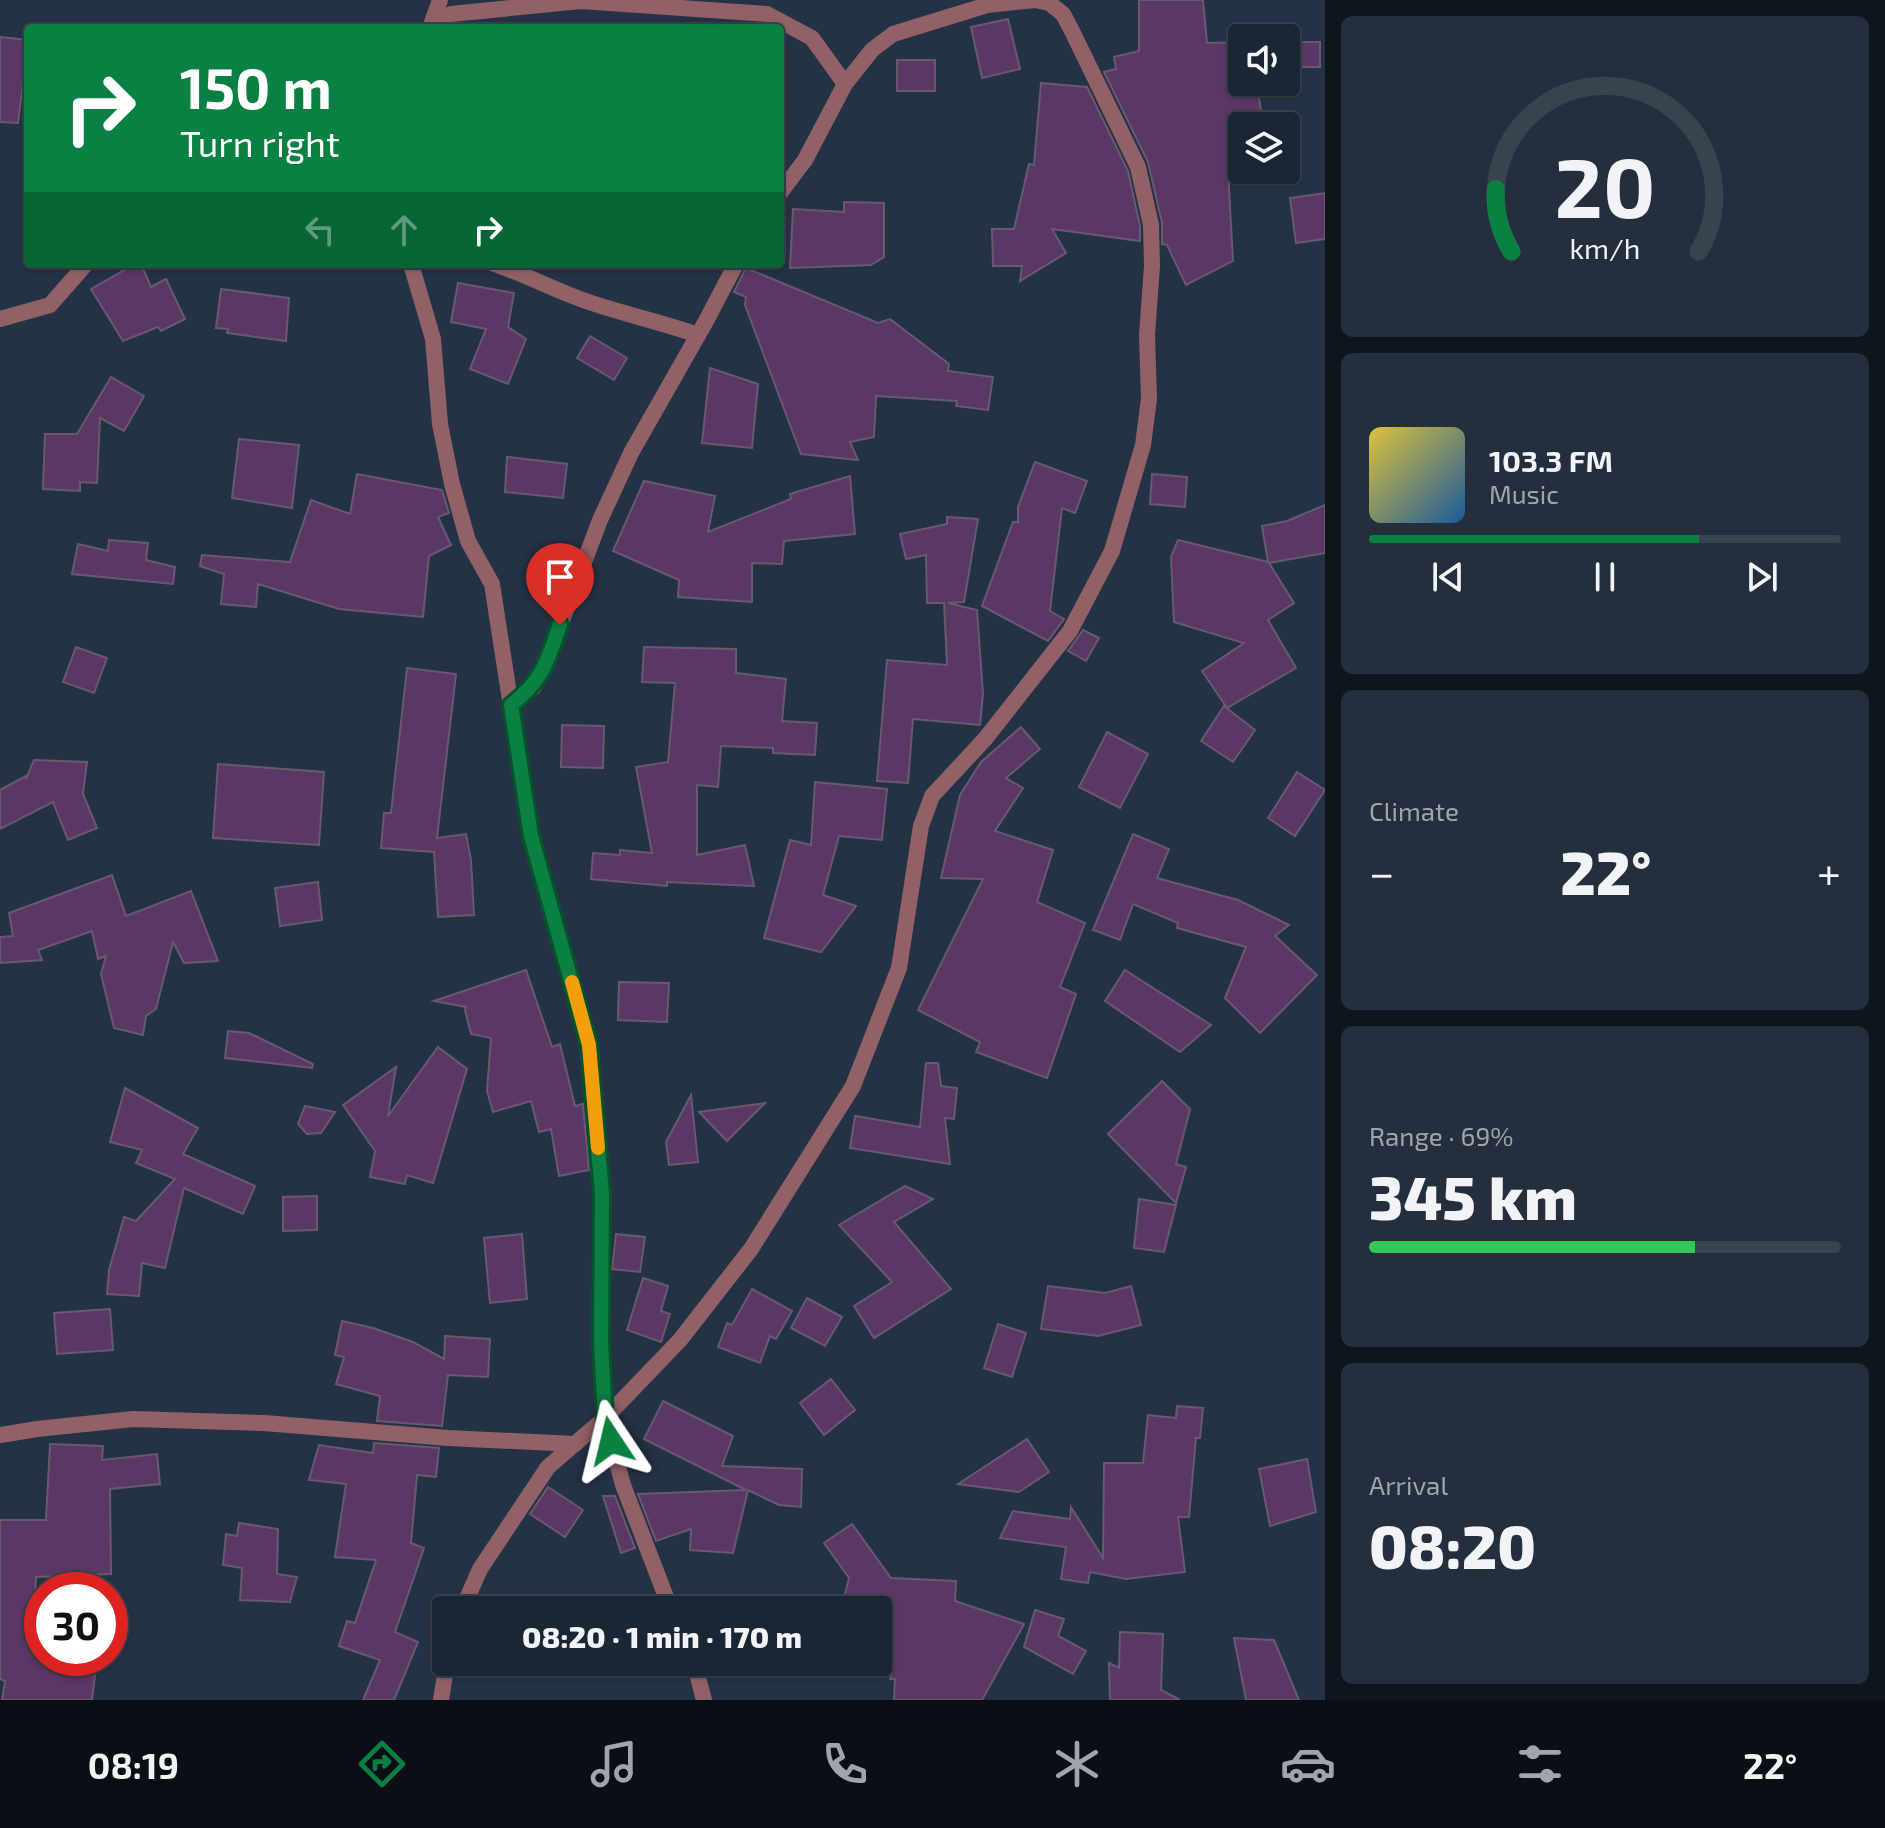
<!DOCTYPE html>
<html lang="en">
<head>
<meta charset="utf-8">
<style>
  body { margin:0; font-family:"Exo 2",sans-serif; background:#242e3c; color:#f1f3f6; height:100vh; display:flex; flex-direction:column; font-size:30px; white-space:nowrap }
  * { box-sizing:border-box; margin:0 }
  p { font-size:26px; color:#a0a5ac }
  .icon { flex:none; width:44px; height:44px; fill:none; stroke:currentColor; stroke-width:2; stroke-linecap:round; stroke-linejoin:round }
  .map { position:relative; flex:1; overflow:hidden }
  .details { display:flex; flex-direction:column; gap:16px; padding:16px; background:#0f151d; width:560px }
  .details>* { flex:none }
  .top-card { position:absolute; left:24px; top:24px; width:760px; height:244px; border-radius:8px; box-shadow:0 2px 6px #0004,0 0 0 2px #39434f; background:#0b8043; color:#fff; overflow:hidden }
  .controls { position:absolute; left:1228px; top:24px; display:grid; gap:16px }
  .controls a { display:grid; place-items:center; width:72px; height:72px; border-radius:8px; background:#1b2634; box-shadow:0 2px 6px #0004,0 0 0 2px #39434f; font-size:40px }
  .speed { position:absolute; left:24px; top:1572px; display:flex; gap:16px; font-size:40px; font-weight:700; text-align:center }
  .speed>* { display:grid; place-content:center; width:104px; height:104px; border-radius:50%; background:#1b2634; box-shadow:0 2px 6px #0004,0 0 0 2px #39434f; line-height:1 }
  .speed .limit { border:12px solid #d22; background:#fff; color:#111 }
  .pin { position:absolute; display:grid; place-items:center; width:68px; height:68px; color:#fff; margin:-82px -34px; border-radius:50% 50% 50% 0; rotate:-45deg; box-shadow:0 0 8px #0007 }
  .pin .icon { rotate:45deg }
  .me { position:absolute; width:88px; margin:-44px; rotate:350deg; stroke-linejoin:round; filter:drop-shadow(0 0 6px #0008) }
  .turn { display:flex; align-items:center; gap:28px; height:168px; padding:0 24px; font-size:36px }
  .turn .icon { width:104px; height:104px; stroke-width:2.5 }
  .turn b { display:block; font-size:56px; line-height:68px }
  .lanes { display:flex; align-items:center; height:76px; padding:0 24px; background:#0003; justify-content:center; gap:40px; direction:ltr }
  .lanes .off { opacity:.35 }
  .big { font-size:60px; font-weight:800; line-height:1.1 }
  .details .tile { flex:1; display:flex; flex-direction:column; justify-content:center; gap:12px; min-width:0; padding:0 28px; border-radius:12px; background:#242e3c }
  .details .dial { align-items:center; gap:0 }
  .dial svg { height:208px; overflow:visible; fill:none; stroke:#39434f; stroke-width:7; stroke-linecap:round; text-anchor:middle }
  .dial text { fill:#f1f3f6; stroke:none }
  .song { display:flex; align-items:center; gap:24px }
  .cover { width:96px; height:96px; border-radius:12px; background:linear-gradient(135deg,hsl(50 70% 55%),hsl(210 70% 35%)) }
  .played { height:8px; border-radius:4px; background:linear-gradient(90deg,#0b8043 70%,#39434f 70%) }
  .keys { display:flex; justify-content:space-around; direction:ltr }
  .heat { display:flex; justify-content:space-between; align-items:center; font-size:44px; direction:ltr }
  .charge { height:12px; border-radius:6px; background:linear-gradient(90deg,#34c759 69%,#39434f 0) }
  .trip { position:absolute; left:432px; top:1596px; width:460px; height:80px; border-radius:8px; background:#1b2634; box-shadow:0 2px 6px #0004,0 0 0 2px #39434f; font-weight:800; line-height:80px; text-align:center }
  .tabs { display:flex; height:128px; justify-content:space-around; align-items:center; background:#0b0f15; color:#a0a5ac }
  .tabs .icon { width:56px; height:56px }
  .tabs .current { color:#0b8043 }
  .tabs b { font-size:36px; color:#f1f3f6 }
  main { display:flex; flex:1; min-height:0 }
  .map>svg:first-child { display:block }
  .building { fill:#5a3765; stroke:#69596e; stroke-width:2 }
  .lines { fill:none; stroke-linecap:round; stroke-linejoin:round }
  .minor { stroke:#926067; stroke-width:16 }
  .route-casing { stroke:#07532c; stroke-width:20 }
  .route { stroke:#0b8043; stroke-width:14 }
  .slow { stroke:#f59e0b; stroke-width:14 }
</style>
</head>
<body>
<main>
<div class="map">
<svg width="1325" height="1700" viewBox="0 0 1325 1700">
  <rect width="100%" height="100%" fill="#243245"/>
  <!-- building -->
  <g class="building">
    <polygon points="1139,0 1203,0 1207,43 1242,42 1242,82 1257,82 1263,126 1242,126 1242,150 1227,152 1233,261 1186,285 1167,245 1162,244 1162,223 1148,162 1104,72 1116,69 1114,57 1139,51"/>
    <polygon points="1008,19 1020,69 982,78 971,27"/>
    <polygon points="0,37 28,40 18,123 0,122"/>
    <rect x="1286" y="42" width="34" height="25"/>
    <rect x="897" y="60" width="38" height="31"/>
    <polygon points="1041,83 1087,87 1128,171 1140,226 1140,241 1052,229 1066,253 1020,281 1022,266 993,266 992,229 1014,229 1029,164 1034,165"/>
    <polygon points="1325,193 1325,239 1296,243 1290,198"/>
    <polygon points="844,202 884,203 884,257 871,265 790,268 793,209 844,212"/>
    <polygon points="135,264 141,264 151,287 166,279 185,319 161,331 158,327 123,341 91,289"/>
    <polygon points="746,268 878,323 890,319 949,364 948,371 993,377 988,410 956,406 957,401 876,396 874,437 850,442 858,460 801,454 745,305 746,297 734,292"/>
    <polygon points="458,283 514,293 508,327 526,339 508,384 470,369 486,329 451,322"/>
    <polygon points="221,289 289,298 286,341 227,333 228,329 216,328"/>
    <polygon points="590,336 627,358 614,380 577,358"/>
    <polygon points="710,368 758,384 752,448 702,443"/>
    <polygon points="111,377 144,396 124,431 100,418 97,483 80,482 80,491 43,489 45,434 77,434"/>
    <polygon points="239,439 299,445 292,508 232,498"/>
    <polygon points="507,457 567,464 563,498 505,492"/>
    <polygon points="1035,462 1087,481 1075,513 1062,508 1050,611 1064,619 1048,641 982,606 1013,522 1018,522 1018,507"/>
    <polygon points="357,474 442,490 449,513 438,517 451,545 429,556 423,617 339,609 258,584 256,607 221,604 224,574 200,566 202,555 290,562 311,500 350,514"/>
    <polygon points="1152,474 1187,477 1185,507 1150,504"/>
    <polygon points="850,476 855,534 784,541 782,564 752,563 752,602 678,597 679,580 613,551 644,481 715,496 708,532 791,499 790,494"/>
    <polygon points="1325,505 1325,553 1269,563 1294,603 1268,620 1296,668 1227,708 1202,671 1244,643 1174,622 1171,557 1178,540 1268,562 1262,526 1287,521"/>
    <polygon points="947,517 978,519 964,602 948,603 977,610 983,694 980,725 913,719 908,783 877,781 887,660 947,665 944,603 927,603 926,555 906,559 900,534 947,524"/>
    <polygon points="109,540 148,543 146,560 175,567 173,584 72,574 78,544 108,551"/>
    <polygon points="1083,630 1099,638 1086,661 1068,651"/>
    <polygon points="76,647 107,658 94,693 63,682"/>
    <polygon points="644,647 736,649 736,673 786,679 782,721 817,723 815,755 773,753 773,748 721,746 718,787 697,785 697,855 745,845 754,886 667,882 667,886 591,879 593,853 620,855 620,850 652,853 636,767 668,762 675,683 642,682"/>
    <polygon points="407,668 456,674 437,838 466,834 471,860 474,915 438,917 434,852 381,848 384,813 391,813"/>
    <polygon points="1224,706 1255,730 1233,762 1201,741"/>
    <polygon points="562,725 604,726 603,768 561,767"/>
    <polygon points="1021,727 1040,749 1006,778 1023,788 995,831 1053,850 1037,902 1085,923 1060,987 1076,994 1047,1078 976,1052 980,1042 918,1010 983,879 941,878 960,795 981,762"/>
    <polygon points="1107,732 1148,754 1120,808 1079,787"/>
    <polygon points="34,760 87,762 83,794 97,828 68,840 53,802 0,829 0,790 26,776 26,779"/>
    <polygon points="218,764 324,772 319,845 213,838"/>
    <polygon points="1297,772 1325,790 1295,836 1268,818"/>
    <polygon points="815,782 887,789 882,840 839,836 823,895 856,906 821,952 764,938 790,840 811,845"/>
    <polygon points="1133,834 1169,849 1157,878 1238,900 1289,925 1275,936 1317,975 1260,1033 1225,998 1246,947 1177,928 1178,923 1133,904 1120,940 1093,930"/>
    <polygon points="112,875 126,916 191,891 218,961 184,963 173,942 156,1009 146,1016 143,1035 114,1028 101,974 106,956 98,959 92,931 38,950 42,960 0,963 0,937 13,936 9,913"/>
    <polygon points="318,882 322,920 280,926 275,888"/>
    <polygon points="526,970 552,1047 560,1044 575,1106 583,1104 589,1170 559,1176 551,1129 539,1132 531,1101 493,1112 487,1091 491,1038 471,1034 465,1010 466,1007 434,1001"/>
    <polygon points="1125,970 1211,1025 1180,1052 1105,1001"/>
    <polygon points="619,982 669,983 667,1022 618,1020"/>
    <polygon points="228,1031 249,1033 313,1064 312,1068 225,1058"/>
    <polygon points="438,1047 467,1069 433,1183 407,1175 405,1184 370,1177 375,1151 343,1105 396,1067 388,1116"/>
    <polygon points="926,1063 938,1063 941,1086 957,1088 954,1119 945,1118 950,1164 850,1148 855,1116 920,1127"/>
    <polygon points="1162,1081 1190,1109 1176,1164 1186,1167 1176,1203 1108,1134"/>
    <polygon points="125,1088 198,1128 183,1154 255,1186 243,1214 184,1188 165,1268 142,1263 139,1296 107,1294 109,1270 124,1217 136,1221 175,1179 136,1163 142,1150 110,1142"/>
    <polygon points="691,1095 698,1162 669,1165 666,1142"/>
    <polygon points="765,1103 727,1141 699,1112"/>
    <polygon points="305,1106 335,1112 321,1133 307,1134 298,1124"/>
    <polygon points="905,1186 933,1199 894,1222 951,1289 874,1338 854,1306 892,1282 839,1225"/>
    <polygon points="317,1196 317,1230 283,1231 283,1197"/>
    <polygon points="1139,1199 1176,1205 1164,1252 1134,1248"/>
    <polygon points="522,1234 527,1299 490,1303 484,1238"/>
    <polygon points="616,1234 645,1237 640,1272 612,1269"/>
    <polygon points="643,1278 668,1286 661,1311 670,1314 661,1342 627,1330"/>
    <polygon points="1048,1286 1105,1293 1131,1286 1141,1325 1098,1336 1041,1329"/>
    <polygon points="752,1289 792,1311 776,1339 770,1336 760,1363 718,1347 727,1323 732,1325"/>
    <polygon points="807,1298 842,1317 825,1346 791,1328"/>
    <polygon points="110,1309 113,1350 57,1354 54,1313"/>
    <polygon points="342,1321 373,1328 413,1342 444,1359 445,1336 490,1339 488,1377 448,1375 442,1426 377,1421 380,1396 336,1384 344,1357 335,1355"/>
    <polygon points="998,1324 1026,1333 1012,1377 984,1368"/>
    <polygon points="831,1379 855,1410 824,1435 800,1403"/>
    <polygon points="663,1401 733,1436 722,1466 802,1469 801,1507 779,1505 748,1490 733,1553 690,1550 691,1529 656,1541 638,1494 746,1490 644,1439"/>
    <polygon points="1177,1406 1203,1408 1200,1438 1196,1438 1189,1517 1178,1517 1185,1572 1126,1579 1090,1572 1088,1583 1061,1579 1066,1547 1000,1538 1013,1511 1070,1519 1071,1507 1103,1558 1104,1463 1143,1463 1148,1415 1176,1418"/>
    <polygon points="1027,1439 1049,1472 1019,1492 958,1484"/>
    <polygon points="374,1443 439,1448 436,1477 417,1475 411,1543 424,1548 395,1632 418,1642 394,1700 363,1700 380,1660 339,1646 347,1621 355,1623 376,1560 335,1557 346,1484 309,1480 319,1445 373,1453"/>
    <polygon points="50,1444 103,1446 102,1460 157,1454 160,1484 110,1489 111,1574 36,1577 33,1630 42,1630 42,1658 97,1658 92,1700 2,1700 5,1681 0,1679 0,1520 46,1520"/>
    <polygon points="1307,1459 1316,1512 1270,1526 1259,1469"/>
    <polygon points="548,1487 583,1510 565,1537 530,1514"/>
    <polygon points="603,1496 615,1496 635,1548 621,1553"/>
    <polygon points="239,1523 278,1529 277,1574 297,1577 290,1602 240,1600 242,1568 223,1565 226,1534 237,1536"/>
    <polygon points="852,1524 891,1578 956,1581 955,1601 1024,1624 982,1700 894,1700 895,1679 890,1679 892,1671 878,1671 878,1610 841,1610 849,1578 824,1543"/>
    <polygon points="1035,1610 1064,1619 1058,1636 1086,1651 1073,1674 1024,1647"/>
    <polygon points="1120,1632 1163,1634 1161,1690 1180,1700 1110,1700 1109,1663 1119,1668"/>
    <polygon points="1234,1638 1274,1640 1299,1700 1246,1700"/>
  </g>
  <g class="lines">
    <!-- minor -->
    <g class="minor">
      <polyline points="430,28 440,0"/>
      <polyline points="432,28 451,14 581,1 767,14 812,38 845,84"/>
      <polyline points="411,264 433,339 440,424 452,484 468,541 492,584 531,836 589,1045 602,1194 601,1341 605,1418 623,1485 671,1610"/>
      <path d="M 494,264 C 525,274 554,290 586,301 C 623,314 661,322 698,335"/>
      <polyline points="0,319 50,305 86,264"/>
      <polyline points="511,705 534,687 546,663 600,520 631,453 706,321 736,264"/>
      <polyline points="0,1435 37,1429 133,1419 264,1423 448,1438 575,1444"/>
      <polyline points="462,1610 480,1569 548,1467 605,1418 680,1340 751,1249 853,1086 899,968 921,826 932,796 985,739 1070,631 1112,551 1143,445 1149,399 1147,335 1152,266 1151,225 1138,167 1072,31 1063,14 1049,3 1035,0 987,5 893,34 872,50 845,84 805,160 780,193"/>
      <polyline points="694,1662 704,1700"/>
      <polyline points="441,1700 447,1662"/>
    </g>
  </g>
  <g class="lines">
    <defs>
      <path id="route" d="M 560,625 C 546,663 544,679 511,705 L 531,836 L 589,1045 L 602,1194 L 601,1341 L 605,1418 L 611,1441"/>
    </defs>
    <!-- route casing -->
    <use href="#route" class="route-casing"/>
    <!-- route -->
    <use href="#route" class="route"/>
    <!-- slow -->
    <polyline class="slow" points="572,982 589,1045 598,1148"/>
  </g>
</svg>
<div class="controls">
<a><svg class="icon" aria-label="sound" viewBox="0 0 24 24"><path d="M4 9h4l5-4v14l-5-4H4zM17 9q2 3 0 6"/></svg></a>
<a><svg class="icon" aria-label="layers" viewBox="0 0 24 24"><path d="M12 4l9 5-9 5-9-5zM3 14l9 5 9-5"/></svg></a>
</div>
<div class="speed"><div class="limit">30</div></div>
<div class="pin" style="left:560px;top:625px;background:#d93025"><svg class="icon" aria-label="arrive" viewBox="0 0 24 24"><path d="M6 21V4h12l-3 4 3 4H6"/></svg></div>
<svg class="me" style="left:611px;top:1441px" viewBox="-20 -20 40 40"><path d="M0-17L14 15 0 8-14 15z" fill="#0b8043" stroke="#fff" stroke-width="4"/></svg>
<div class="trip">08:20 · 1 min · 170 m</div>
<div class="top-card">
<div class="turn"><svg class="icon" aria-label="right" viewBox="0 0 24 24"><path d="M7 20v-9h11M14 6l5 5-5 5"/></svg><div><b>150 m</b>Turn right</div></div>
<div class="lanes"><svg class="icon off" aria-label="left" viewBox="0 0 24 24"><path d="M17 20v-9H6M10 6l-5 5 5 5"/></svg><svg class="icon off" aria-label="ahead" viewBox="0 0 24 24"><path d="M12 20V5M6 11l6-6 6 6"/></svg><svg class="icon" aria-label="right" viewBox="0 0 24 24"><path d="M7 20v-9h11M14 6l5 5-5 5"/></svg></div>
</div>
</div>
<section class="details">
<div class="tile dial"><svg viewBox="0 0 100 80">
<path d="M14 69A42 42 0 1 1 86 69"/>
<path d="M14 69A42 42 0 0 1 8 45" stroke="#0b8043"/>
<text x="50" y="56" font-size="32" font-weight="700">20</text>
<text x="50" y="72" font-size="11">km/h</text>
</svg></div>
<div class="tile">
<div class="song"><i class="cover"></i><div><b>103.3 FM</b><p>Music</p></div></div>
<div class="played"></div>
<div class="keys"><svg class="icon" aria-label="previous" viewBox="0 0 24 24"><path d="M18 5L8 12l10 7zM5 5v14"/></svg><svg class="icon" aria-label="pause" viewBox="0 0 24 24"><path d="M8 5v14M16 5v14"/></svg><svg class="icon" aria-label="next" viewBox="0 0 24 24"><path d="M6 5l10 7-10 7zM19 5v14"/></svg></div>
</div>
<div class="tile"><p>Climate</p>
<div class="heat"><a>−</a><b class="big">22°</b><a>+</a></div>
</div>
<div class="tile"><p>Range · 69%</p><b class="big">345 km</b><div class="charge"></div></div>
<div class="tile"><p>Arrival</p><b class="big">08:20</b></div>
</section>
</main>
<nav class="tabs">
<b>08:19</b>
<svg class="icon current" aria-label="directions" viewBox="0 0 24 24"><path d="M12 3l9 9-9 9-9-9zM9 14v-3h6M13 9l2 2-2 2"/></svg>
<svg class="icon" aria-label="music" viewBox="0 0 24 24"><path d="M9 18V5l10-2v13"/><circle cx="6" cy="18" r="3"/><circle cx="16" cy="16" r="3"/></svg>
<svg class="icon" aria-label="phone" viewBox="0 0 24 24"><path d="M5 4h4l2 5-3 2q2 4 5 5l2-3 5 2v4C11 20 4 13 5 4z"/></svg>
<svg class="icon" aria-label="climate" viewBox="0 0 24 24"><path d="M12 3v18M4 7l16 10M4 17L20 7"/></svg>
<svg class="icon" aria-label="car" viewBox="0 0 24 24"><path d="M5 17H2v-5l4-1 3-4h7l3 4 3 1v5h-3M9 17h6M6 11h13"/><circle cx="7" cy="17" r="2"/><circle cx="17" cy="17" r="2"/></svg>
<svg class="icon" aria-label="filters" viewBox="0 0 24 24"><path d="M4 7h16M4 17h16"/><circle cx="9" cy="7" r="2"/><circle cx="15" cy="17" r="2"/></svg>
<b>22°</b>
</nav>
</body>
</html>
